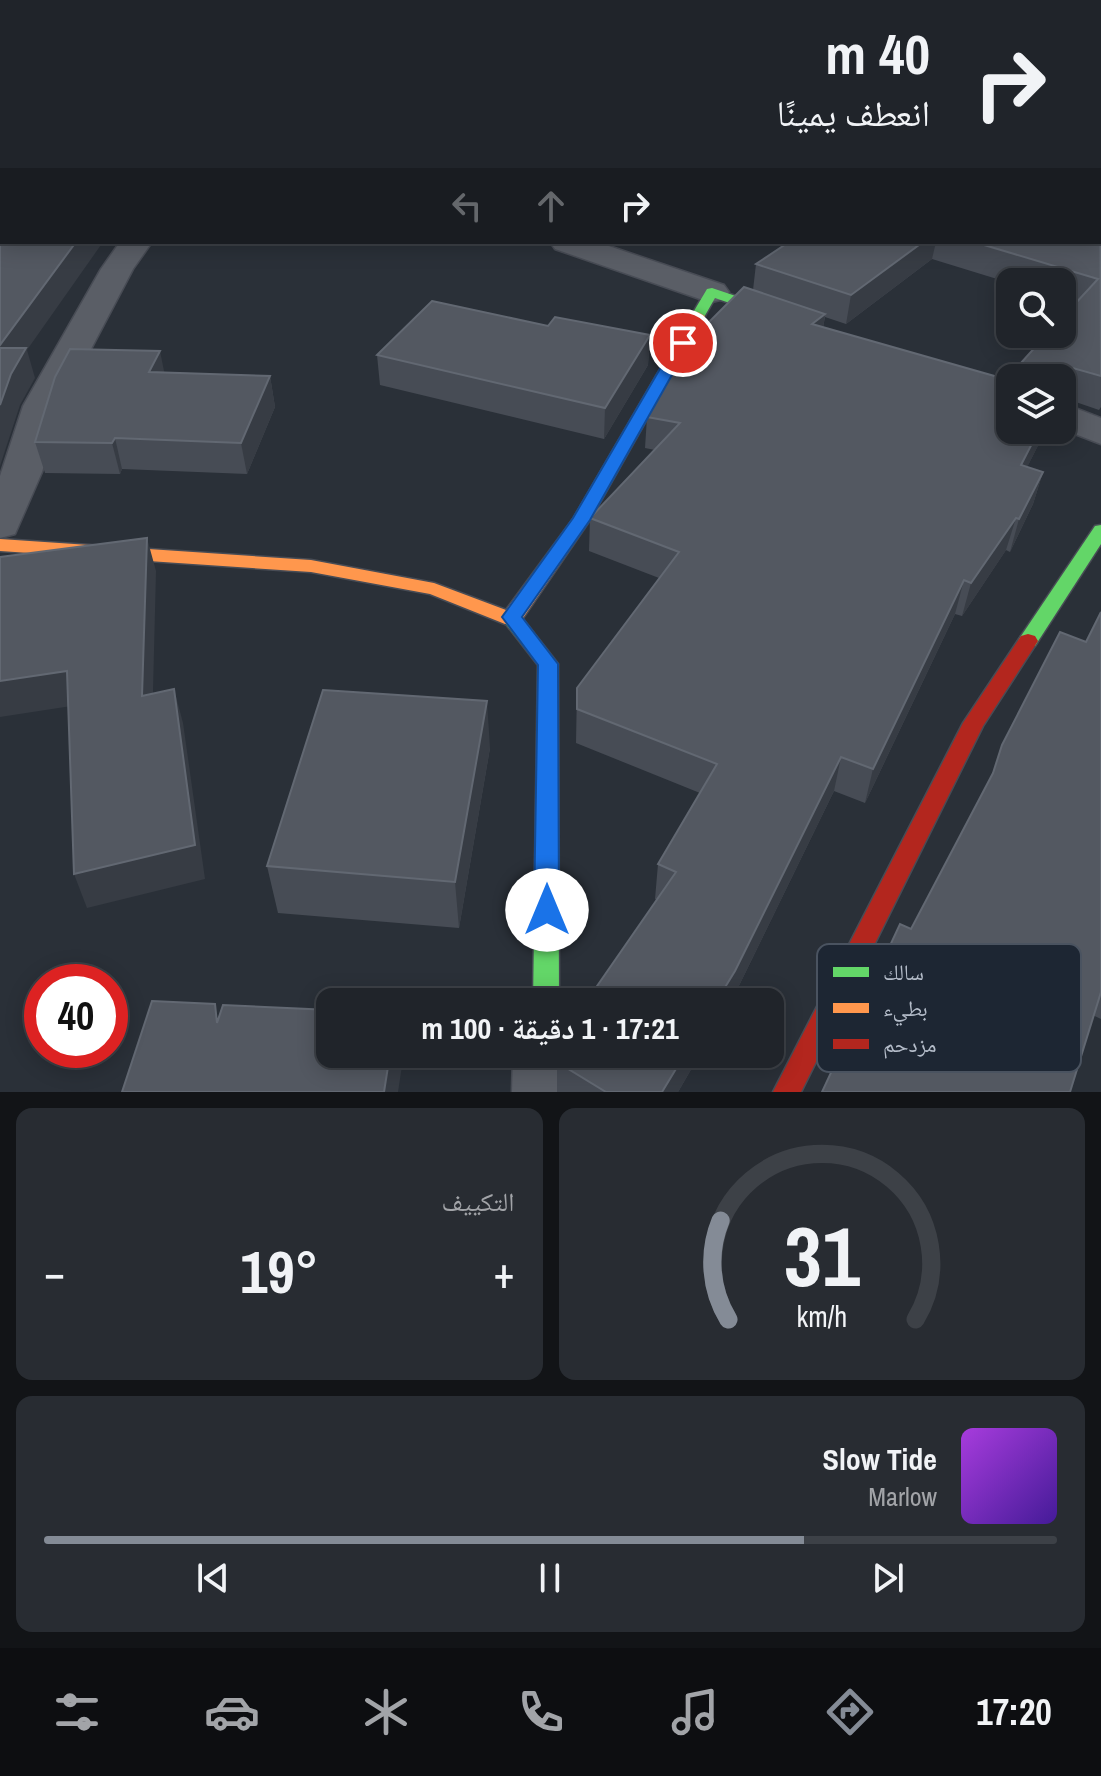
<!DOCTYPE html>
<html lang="ar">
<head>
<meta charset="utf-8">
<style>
  body { margin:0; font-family:"Archivo Narrow","Noto Naskh Arabic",sans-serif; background:#282c32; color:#f1f3f6; direction:rtl; height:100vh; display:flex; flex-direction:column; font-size:30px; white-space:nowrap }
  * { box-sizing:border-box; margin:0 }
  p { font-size:26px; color:#a2a4a8 }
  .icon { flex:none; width:44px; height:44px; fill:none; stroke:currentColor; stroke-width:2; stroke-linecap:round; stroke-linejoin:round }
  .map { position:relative; height:1092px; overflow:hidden; direction:ltr }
  .details { display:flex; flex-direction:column; gap:16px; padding:16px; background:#121417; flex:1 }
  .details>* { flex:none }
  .guide { position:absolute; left:0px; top:0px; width:1102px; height:244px; box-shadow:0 4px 20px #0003,0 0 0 2px #3d4147; direction:rtl; background:#20242a; color:#f1f3f6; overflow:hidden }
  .buttons { position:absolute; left:996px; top:268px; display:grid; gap:16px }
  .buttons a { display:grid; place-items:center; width:80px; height:80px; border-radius:16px; background:#20242a; box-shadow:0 4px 20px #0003,0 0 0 2px #3d4147; font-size:40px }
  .speed { position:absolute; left:24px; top:964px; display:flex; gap:16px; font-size:40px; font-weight:700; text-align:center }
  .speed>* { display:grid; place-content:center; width:104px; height:104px; border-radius:50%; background:#20242a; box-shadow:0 4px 20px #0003,0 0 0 2px #3d4147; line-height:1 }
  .speed .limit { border:12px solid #d22; background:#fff; color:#111 }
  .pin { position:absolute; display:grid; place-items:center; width:68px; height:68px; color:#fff; margin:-34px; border:4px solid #fff; border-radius:50%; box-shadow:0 2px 8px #0007 }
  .me { position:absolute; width:88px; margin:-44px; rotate:0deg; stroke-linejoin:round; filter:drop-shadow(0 0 6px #0008) }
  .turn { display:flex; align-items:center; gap:28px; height:168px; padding:0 40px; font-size:36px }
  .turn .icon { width:104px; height:104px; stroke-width:2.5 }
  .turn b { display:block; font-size:56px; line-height:68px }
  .lanes { display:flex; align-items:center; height:76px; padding:0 40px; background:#0003; justify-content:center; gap:40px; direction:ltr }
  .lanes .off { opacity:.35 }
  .big { font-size:60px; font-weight:700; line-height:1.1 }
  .details .widget { flex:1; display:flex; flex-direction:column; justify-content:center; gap:12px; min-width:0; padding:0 28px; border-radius:16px; background:#282c32 }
  .details .dial { align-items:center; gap:0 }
  .dial svg { height:208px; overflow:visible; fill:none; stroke:#3d4147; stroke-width:7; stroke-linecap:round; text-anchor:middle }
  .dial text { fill:#f1f3f6; stroke:none }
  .song { display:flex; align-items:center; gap:24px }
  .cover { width:96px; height:96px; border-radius:12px; background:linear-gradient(135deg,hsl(280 70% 55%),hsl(260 70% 35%)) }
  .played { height:8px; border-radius:4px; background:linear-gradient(90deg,#848b96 75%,#3d4147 75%) }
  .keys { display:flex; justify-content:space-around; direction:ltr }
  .heat { display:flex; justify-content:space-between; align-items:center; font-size:44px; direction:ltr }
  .details .tiles { flex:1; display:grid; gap:16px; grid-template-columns:1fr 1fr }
  .widget:last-child { grid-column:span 2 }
  .trip { position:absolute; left:316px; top:988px; width:468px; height:80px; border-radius:16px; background:#20242a; box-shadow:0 4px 20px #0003,0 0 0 2px #3d4147; font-weight:700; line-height:80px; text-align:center; direction:rtl }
  .menu { display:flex; height:128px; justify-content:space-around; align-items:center; background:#0d0e11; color:#a2a4a8 }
  .menu .icon { width:56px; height:56px }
  .menu .selected { color:#848b96 }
  .menu b { font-size:36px; color:#f1f3f6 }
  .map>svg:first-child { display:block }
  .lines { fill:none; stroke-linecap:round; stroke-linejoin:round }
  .street-casing { stroke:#484c55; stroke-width:3 }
  .fast-casing { stroke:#484c55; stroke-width:3 }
  .slow-casing { stroke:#484c55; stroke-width:3 }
  .jam-casing { stroke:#484c55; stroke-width:3 }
  .street { fill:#5a5e66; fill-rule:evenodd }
  .fast { fill:#63d668; fill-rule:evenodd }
  .slow { fill:#ff974d; fill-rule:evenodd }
  .jam { fill:#b3261e; fill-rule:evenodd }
  .wall { fill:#474c55 }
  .shaded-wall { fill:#373c44 }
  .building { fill:#535861; stroke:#626872; stroke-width:2 }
  .route { fill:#1a73e8; stroke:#114b97; stroke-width:2 }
  .key { fill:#1d2633; stroke:#4a5360; stroke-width:2 }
  .key-label { font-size:22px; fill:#b4bcc9 }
</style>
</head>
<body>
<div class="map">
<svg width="1101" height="1092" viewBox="0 0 1101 1092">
  <rect width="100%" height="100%" fill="#2a3038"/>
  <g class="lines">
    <defs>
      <g id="street">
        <polygon points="318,0 344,0 316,2"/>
        <rect x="1100" y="42" width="1" height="14"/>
        <polygon points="120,242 152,242 133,269 61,406 42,472 15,534 0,538 0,476 23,406 101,269"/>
        <polygon points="550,242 597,242 724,285 729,292 724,299 712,302 700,299 555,249"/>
        <polygon points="1062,403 1101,418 1101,444 1062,429"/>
        <polygon points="513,1054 579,1054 578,1092 512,1092"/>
      </g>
      <g id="fast">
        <polygon points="155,0 170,0 172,2 157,2"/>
        <polygon points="712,288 792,315 794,318 787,322 782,321 715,298 703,319 693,319 691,316 707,289"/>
        <polygon points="1101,525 1101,544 1035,646 1021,646 1018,641 1021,636 1095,526"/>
        <polygon points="512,613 519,614 558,664 559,1002 533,1002 538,665 502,619"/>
      </g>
      <g id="slow">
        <polygon points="230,0 245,0 247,2 232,2"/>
        <polygon points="698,312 705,316 590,520 519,624 505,624 430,594 311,572 0,551 0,539 311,560 434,583 506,610 573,519 691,316"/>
      </g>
      <polygon id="jam" points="1028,634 1035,636 1038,641 983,726 801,1092 773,1092 963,723 1021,636"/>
    </defs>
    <!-- street casing -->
    <use href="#street" class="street-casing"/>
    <!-- fast casing -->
    <use href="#fast" class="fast-casing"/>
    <!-- slow casing -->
    <use href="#slow" class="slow-casing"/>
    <!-- jam casing -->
    <use href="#jam" class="jam-casing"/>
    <!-- street -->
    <use href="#street" class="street"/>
    <!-- fast -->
    <use href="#fast" class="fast"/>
    <!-- slow -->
    <use href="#slow" class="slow"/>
    <!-- jam -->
    <use href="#jam" class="jam"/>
  </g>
  <!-- wall -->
  <g class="wall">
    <polygon points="1101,114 1101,407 1099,410 1064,398 1062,400 1062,378 1017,378 1021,363 1075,303 1062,299 1062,282 1010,282 1010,283 932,259 846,324 825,317 823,328 1010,430 1046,430 1027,467 1043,472 1033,504 1010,552 1006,550 962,616 955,614 865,803 834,791 731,1002 586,1002 657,900 655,899 658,864 700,793 576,743 577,688 659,578 589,551 590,518 655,450 645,448 647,417 753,290 756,264 789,242 1100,242"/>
    <polygon points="548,326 650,335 648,365 604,439 380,385 377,355"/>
    <polygon points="165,372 270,376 275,407 247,474 122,469 120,474 45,473 35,442"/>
    <polygon points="1101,612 1101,1019 911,929 1086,642"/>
    <polygon points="490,748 459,928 278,913 267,866"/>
    <polygon points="700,1054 678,1092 557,1092 557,1062"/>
  </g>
  <!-- shaded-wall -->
  <g class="shaded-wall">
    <polygon points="76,242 103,242 27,350 35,378 20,405 0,466 0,345"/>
    <polygon points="923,242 936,242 932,259 846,324 851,295"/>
    <polygon points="825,314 821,344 812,324"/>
    <polygon points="650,335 648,365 604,439 605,408"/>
    <polygon points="160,351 166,381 149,372"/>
    <polygon points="1073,368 1064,398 1062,400 1062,384 1069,370"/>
    <polygon points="270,376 275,407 247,474 241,443"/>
    <polygon points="1039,430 1046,430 1012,497 1021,465"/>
    <polygon points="115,438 122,469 120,474 112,443"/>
    <polygon points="1043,472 1033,504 1010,552 1019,519"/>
    <polygon points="1016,518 1006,550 962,616 971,583"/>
    <polygon points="147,538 156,571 152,730 142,696"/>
    <polygon points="964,580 955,614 865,803 873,769"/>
    <polygon points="67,671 78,705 0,717 0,681"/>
    <polygon points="174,689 183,723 205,879 87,908 74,874"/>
    <polygon points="487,701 490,748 459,928 455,882"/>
    <polygon points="841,757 834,791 731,1002 716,1002"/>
    <polygon points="390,1054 402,1054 403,1059 398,1092 384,1092"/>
    <polygon points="685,1054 700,1054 678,1092 662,1092"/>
  </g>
  <!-- building -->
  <g class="building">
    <polygon points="437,0 1101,0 1101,32 1100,32 1100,2 432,2"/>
    <polygon points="1100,114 1101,376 1073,368 1069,370 1062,384 1062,378 1019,378 1021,376 1021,363 1047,334 1062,334 1062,318 1098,279 974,242 1100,242"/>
    <polygon points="2,138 2,242 76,242 0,345 0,139"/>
    <polygon points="789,242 923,242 851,295 756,264"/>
    <polygon points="744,287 825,314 812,324 998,377 1000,373 1014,378 1010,378 1010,430 1039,430 1021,465 1043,472 1019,519 1016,518 971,583 964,580 873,769 841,757 735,971 716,1002 586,1002 676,872 658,864 717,764 577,709 577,688 679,552 590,518 680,423 647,417 692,339"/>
    <polygon points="432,301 548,326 555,317 650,335 605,408 377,355"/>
    <polygon points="0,348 26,348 11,374 0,405"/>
    <polygon points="70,349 160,351 149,372 270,376 241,443 115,438 112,443 35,442 55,377"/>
    <polygon points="147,538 142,696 174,689 195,845 74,874 67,671 0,681 0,557"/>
    <polygon points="1101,612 1101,992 1070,1092 822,1092 900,924 911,929 993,773 1002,745 1060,632 1086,642"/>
    <polygon points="323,690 487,701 455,882 267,866"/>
    <polygon points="152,1001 215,1004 217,1023 223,1005 330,1010 330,1054 390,1054 384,1092 122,1092"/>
    <polygon points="581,1054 685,1054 662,1092 606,1092 557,1062 581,1061"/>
  </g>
  <!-- route -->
  <polygon class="route" points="683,338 690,343 590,520 522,617 558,664 559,910 555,917 547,920 538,917 534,910 538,665 502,617 573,518 675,343"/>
  <!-- legend -->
  <rect x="817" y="944" width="264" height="128" rx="12" class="key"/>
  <rect x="833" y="967" width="36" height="10" fill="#63d668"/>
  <rect x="833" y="1003" width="36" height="10" fill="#ff974d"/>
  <rect x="833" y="1039" width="36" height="10" fill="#b3261e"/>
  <g class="key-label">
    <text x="883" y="980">سالك</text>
    <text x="883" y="1016">بطيء</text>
    <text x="883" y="1052">مزدحم</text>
  </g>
</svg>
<div class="buttons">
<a><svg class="icon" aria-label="search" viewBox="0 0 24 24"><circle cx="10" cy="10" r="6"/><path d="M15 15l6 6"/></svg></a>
<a><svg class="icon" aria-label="layers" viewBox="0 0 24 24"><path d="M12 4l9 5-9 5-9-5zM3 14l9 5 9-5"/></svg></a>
</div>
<div class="speed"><div class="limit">40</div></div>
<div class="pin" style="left:683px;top:343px;background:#d93025"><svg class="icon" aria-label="arrive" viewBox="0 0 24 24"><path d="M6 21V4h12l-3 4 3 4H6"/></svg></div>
<svg class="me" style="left:547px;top:910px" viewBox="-20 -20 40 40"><circle r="19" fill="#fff"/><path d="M0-13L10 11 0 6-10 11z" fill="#1a73e8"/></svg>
<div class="trip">17:21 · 1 دقيقة · 100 m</div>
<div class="guide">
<div class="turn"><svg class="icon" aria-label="right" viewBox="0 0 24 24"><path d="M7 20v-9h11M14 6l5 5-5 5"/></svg><div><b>40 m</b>انعطف يمينًا</div></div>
<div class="lanes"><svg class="icon off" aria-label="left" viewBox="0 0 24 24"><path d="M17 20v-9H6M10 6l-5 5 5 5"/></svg><svg class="icon off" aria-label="ahead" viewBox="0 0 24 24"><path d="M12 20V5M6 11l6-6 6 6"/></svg><svg class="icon" aria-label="right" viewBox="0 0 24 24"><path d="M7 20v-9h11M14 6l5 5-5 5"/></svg></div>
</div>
</div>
<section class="details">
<div class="tiles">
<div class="widget dial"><svg viewBox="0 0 100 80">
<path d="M14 69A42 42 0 1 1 86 69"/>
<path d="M14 69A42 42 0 0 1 11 31" stroke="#848b96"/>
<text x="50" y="56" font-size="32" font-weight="700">31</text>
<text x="50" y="72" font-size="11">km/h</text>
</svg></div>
<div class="widget"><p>التكييف</p>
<div class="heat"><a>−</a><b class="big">19°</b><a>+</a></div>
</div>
<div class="widget">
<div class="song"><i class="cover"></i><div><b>Slow Tide</b><p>Marlow</p></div></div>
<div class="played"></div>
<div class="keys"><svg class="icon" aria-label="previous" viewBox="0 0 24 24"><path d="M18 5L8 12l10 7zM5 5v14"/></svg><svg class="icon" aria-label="pause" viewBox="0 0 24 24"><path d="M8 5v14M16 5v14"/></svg><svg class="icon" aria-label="next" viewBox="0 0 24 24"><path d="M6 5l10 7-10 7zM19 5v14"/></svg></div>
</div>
</div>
</section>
<nav class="menu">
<b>17:20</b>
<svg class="icon selected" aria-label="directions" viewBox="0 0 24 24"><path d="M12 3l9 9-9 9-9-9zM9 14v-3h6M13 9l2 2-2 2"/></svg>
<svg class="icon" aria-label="music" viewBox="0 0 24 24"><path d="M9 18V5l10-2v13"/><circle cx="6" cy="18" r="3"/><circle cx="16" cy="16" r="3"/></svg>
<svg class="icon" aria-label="phone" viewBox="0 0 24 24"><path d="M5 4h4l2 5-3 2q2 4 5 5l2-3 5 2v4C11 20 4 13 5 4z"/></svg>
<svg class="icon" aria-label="climate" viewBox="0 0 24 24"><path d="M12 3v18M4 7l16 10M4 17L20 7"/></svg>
<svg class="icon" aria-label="car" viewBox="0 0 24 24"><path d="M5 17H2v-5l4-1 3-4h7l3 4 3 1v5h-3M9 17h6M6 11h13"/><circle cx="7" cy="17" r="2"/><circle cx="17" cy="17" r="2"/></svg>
<svg class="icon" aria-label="filters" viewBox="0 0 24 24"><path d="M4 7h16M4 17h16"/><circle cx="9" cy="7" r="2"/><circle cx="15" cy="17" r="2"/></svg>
</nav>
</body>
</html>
